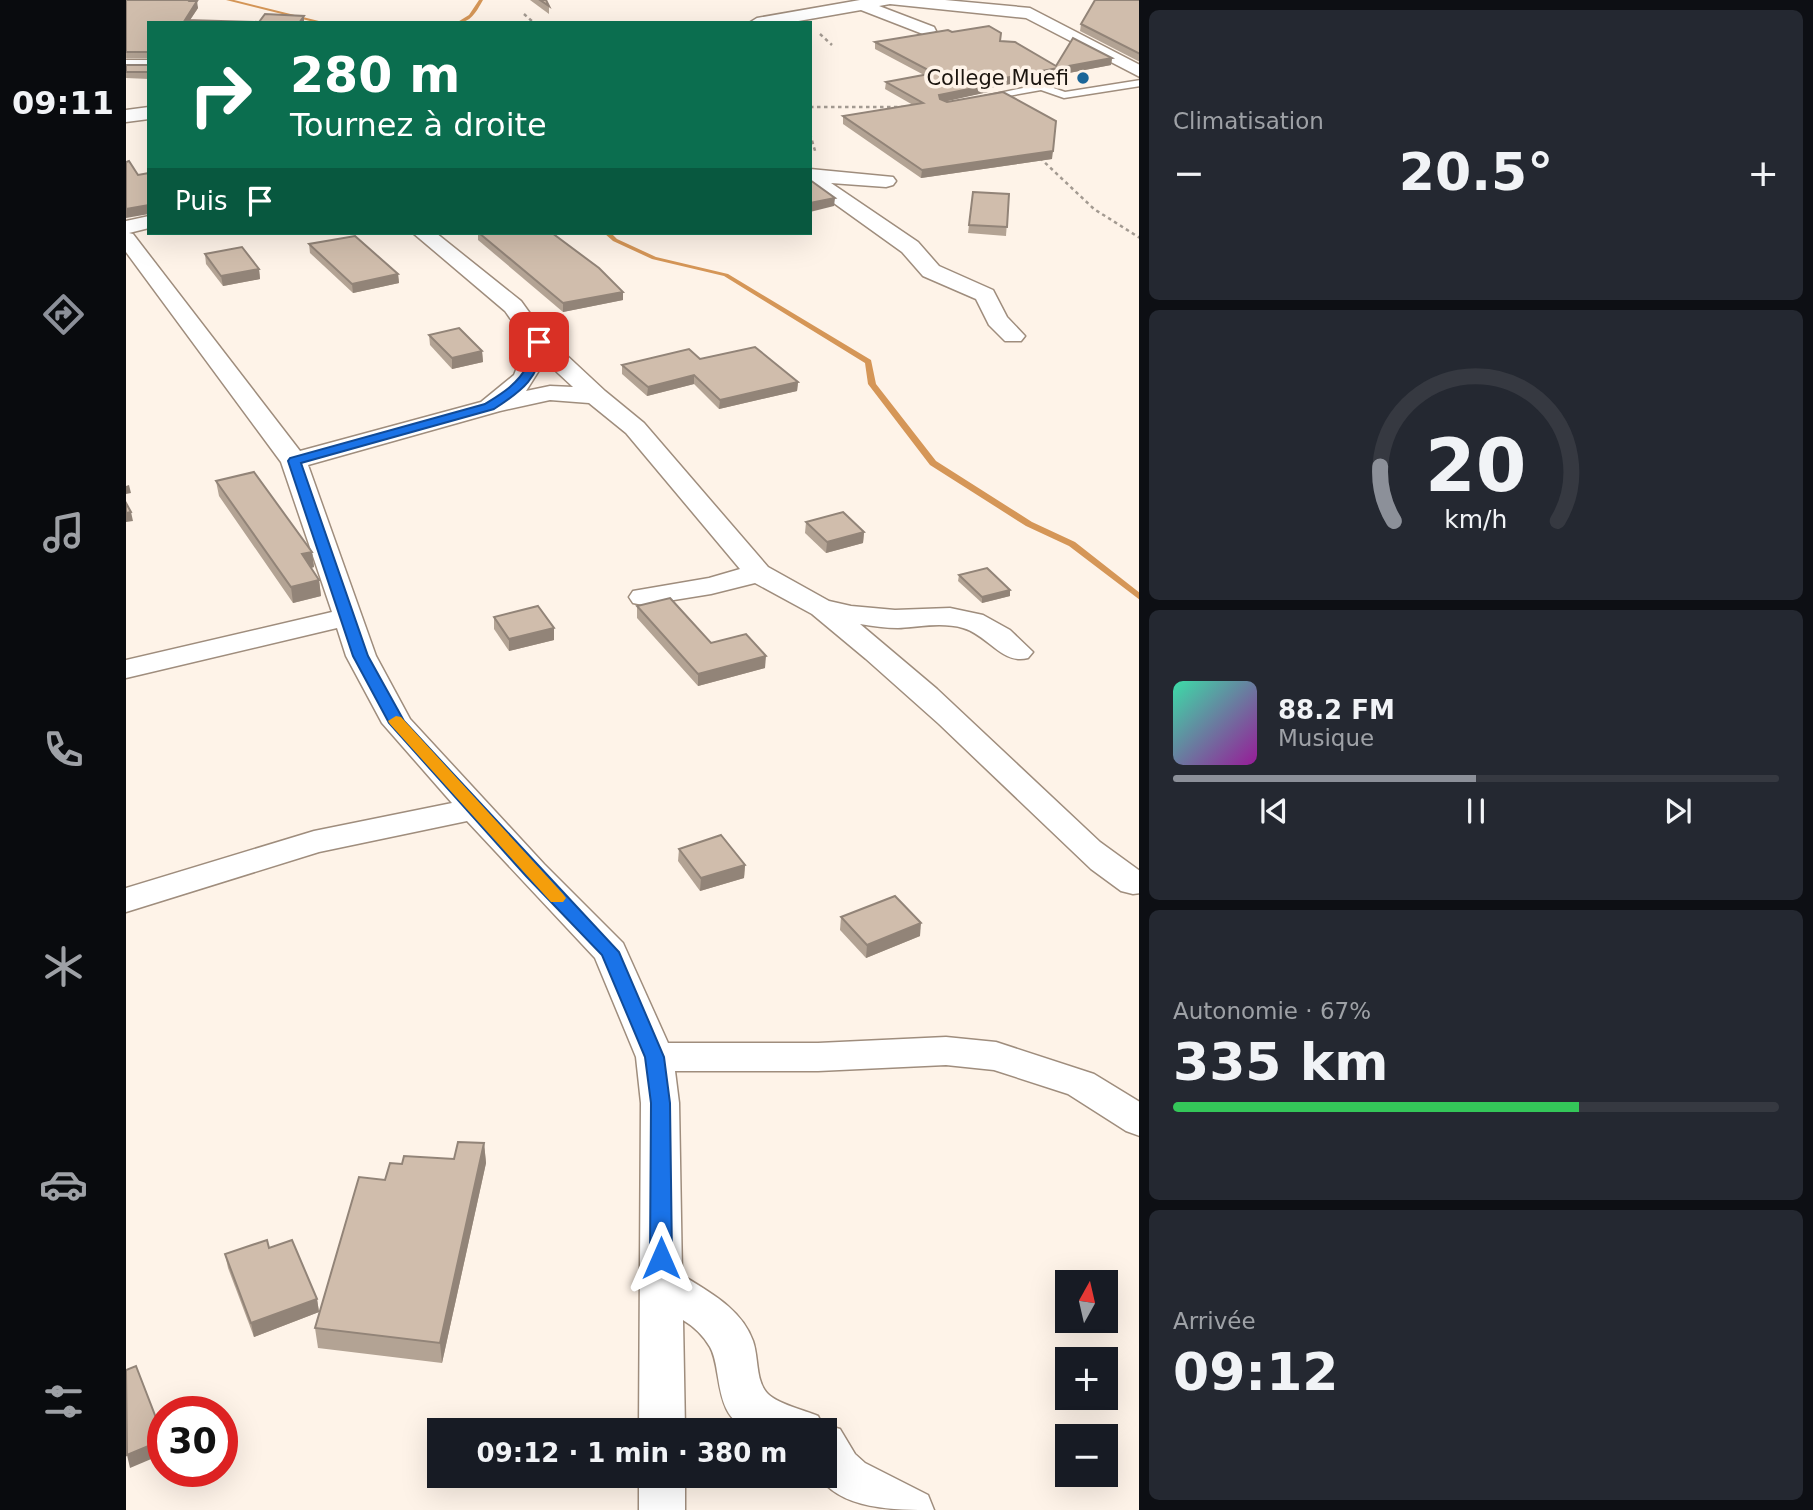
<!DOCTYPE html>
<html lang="fr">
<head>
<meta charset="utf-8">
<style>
  body { margin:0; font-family:"DejaVu Sans",sans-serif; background:#242831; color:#f1f3f6; height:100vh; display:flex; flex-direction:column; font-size:26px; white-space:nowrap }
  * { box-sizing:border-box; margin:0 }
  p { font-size:23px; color:#9ea1a6 }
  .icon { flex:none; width:38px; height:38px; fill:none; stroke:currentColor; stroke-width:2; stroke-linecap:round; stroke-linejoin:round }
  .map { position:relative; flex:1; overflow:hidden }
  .details { display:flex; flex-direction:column; gap:10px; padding:10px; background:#0d0f14; width:674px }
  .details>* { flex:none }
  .top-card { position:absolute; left:21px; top:21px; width:665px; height:214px; border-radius:0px; box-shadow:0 7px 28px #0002; background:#0b6e4f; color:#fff; overflow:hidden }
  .needle { width:46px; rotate:8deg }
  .controls { position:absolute; left:929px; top:1270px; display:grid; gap:14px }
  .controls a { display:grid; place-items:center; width:63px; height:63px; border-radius:0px; background:#171b24; box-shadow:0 7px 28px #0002; font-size:35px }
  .speed { position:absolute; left:21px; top:1396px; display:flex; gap:14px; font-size:35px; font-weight:700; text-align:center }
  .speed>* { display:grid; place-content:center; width:91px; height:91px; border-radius:50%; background:#171b24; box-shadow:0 7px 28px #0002; line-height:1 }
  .speed .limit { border:10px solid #d22; background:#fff; color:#111 }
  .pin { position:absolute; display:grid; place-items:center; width:60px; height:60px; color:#fff; margin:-30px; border-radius:14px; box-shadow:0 4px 10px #0006 }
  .me { position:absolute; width:77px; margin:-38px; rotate:0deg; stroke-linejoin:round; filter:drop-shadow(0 0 5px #0008) }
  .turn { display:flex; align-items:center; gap:24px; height:147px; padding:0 28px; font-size:32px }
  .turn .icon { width:91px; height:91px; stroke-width:2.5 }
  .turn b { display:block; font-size:49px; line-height:60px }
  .then { display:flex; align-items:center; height:66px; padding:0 28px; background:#0003; gap:14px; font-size:26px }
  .big { font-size:52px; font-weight:800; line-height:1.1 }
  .details .widget { flex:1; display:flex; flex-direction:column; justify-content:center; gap:10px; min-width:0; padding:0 24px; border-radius:10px; background:#242831 }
  .details .dial { align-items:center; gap:0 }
  .dial svg { height:182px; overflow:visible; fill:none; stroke:#363941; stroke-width:7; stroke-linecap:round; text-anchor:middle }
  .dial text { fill:#f1f3f6; stroke:none }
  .song { display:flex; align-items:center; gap:21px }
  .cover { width:84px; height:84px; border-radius:10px; background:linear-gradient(135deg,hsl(160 70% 55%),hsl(300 70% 35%)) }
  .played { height:7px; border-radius:4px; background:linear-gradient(90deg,#8c9099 50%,#363941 50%) }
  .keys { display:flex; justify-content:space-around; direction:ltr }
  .heat { display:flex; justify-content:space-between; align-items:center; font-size:38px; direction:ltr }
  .charge { height:10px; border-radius:5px; background:linear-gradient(90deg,#34c759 67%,#363941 0) }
  .trip { position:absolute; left:301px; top:1418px; width:410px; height:70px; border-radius:0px; background:#171b24; box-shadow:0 7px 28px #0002; font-weight:800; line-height:70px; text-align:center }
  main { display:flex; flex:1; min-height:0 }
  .tab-bar { display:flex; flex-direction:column; width:126px; justify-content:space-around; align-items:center; background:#090b0e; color:#9ea1a6 }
  .tab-bar .icon { width:49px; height:49px }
  .tab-bar .selected { color:#8c9099 }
  .tab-bar b { font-size:32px; color:#f1f3f6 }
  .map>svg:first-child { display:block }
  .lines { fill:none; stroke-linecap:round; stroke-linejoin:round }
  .stream { fill:#d59657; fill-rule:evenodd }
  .lane-casing { stroke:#9f8d7d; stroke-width:3 }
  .street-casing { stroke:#9f8d7d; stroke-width:3 }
  .path { stroke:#a39a91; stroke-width:2.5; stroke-dasharray:3.5 3.5; stroke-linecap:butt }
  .lane { fill:#fff; fill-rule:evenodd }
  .street { fill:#fff; fill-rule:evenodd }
  .wall { fill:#b3a394 }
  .shaded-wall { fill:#928478 }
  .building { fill:#d0bdac; stroke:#928478; stroke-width:2 }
  .route { fill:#1a73e8; stroke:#114b97; stroke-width:2 }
  .slow { fill:#f59e0b }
  .poi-dot { fill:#1a6598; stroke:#fef3e8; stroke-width:2.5 }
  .labels { text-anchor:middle; stroke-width:7; stroke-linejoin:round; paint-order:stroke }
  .far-poi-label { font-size:21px; fill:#1b150f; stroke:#fef3e8; text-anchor:end }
</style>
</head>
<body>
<main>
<nav class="tab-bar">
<b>09:11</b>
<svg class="icon selected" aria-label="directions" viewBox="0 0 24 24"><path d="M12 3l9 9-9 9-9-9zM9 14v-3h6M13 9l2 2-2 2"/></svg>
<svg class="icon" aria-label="music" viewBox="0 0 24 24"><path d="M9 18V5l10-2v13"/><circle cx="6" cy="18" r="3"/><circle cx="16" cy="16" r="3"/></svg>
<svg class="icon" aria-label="phone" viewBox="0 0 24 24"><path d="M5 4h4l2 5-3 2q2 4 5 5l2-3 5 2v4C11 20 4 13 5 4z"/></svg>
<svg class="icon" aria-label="climate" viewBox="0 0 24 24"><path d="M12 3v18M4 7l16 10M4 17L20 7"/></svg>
<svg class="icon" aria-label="car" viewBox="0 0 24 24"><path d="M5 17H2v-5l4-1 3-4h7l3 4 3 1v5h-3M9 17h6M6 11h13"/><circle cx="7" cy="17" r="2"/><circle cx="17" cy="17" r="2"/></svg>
<svg class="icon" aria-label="filters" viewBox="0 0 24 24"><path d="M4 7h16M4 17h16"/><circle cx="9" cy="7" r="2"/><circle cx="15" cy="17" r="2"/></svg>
</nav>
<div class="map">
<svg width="1014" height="1510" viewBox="0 0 1014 1510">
  <rect width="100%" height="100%" fill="#fef3e8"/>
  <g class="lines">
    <!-- stream -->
    <g class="stream">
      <polygon points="100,0 108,0 201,23 192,23"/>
      <path d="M 353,0 L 357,0 C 350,12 345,23 330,23 L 343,15 Z"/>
      <polygon points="478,233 485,233 491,239 530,257 602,274 745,360 750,384 810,461 906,522 949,542 1014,593 1014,600 943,546 900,526 804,465 742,384 739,363 598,276 526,259 487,241"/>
    </g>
    <defs>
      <polygon id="lane" points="1014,80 1014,86 938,98 915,90 860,100 855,97 916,84 939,92"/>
      <g id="street">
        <polygon points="734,0 819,0 904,8 1014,65 1014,77 900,18 764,4 753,6 808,27 810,31 802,36 735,10 661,23 623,23 631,18"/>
        <rect x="0" y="60" width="23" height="10"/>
        <polygon points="23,107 23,119 0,122 0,110"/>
        <polygon points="684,169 767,177 770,181 767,185 760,187 705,183 792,242 813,266 867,290 881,317 899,336 895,341 879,341 863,325 850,299 797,276 776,252 684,186"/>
        <path d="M 23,216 L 23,228 L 3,233 L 7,234 L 174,451 L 355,402 L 388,375 L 401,342 L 379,311 L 287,233 L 310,233 L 395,301 L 421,337 L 479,391 L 518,423 L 642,567 L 703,601 L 725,606 L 769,610 L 824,608 L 857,615 L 884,630 L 907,652 L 902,658 C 876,665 862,635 837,628 C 816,622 793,627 772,628 C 759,628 746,626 734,624 L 811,689 L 974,842 L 1014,871 L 1014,893 L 1007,894 L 995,891 L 965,869 L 813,724 L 740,659 L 686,614 L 629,583 L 585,594 L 517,605 L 507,603 L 503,597 L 507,591 L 583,578 L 614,569 L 500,433 L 463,403 L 424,400 L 374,411 L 182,465 L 250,656 L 284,719 L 418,864 L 497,943 L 542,1043 L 692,1043 L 820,1037 L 870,1042 L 968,1074 L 1014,1102 L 1014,1136 L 1000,1131 L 942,1094 L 868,1070 L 820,1065 L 692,1071 L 549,1071 L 553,1103 L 556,1275 C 583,1292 616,1309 627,1341 C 633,1358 629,1381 642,1394 C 652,1404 678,1410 692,1416 L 696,1424 L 714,1429 L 729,1454 L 739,1463 L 802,1495 L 808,1510 C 769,1510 714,1510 692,1475 L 698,1475 L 698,1430 C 678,1430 646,1434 627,1430 C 586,1420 597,1369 584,1347 C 577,1335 567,1326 557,1320 L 559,1430 L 513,1430 L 515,1103 L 510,1057 L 469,958 L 341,821 L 193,852 L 0,912 L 0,888 L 188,831 L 326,803 L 256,723 L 220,656 L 211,628 L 0,678 L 0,660 L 206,612 L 155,462 L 0,252 L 0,221 ZM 419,361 L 447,387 L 424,386 L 400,391 Z"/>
        <rect x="513" y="1475" width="46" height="35"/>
      </g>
    </defs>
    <!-- lane casing -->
    <use href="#lane" class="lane-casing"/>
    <!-- street casing -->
    <use href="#street" class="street-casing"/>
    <!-- path -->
    <g class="path">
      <polyline points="398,14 408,23"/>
      <polyline points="694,34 706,45"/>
      <polyline points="684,107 780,107"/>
      <polyline points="684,134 690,154"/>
      <polyline points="914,158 968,209 1014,238"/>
    </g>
    <!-- lane -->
    <use href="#lane" class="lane"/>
    <!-- street -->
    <use href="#street" class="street"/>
  </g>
  <!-- wall -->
  <g class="wall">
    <polygon points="0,0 70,0 69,1 72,8 64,20 133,22 178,16 178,23 23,23 23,58 0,58"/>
    <polygon points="404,0 420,0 423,6 423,14"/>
    <polygon points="1014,0 1014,62 954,31 955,24"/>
    <polygon points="826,32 874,41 930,66 986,58 985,65 863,88 862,92 819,101 926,159 795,178 717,124 717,116 787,105 759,89 760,82 798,75 749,49 749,42"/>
    <polygon points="0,65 23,65 23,79 0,78"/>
    <polygon points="847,192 883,194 880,236 842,233"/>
    <polygon points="352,233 426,233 497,300 437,312 352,240"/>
    <polygon points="183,244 272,274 273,283 227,293 184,253"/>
    <polygon points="79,254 133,269 134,279 97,286 80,264"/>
    <polygon points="303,335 356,351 357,362 326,369 304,345"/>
    <polygon points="574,359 672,382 671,391 593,409 568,384 521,396 496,374 496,365"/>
    <polygon points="90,481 186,552 188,567 185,568 193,580 195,596 167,603 93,496"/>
    <polygon points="680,522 738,532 737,543 700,553 679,533"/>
    <polygon points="833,575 884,590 884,596 856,603 832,581"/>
    <polygon points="511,606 585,643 639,668 572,686 511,618"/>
    <polygon points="368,617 428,628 428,640 383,651 368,629"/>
    <polygon points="553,849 619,865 618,878 574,891 552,861"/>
    <polygon points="715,917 794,936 740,958 714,930"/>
    <polygon points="358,1143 360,1163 316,1363 192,1348 189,1328 259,1180 276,1164 328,1159"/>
    <polygon points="99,1254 191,1299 193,1312 128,1337 102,1268"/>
  </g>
  <!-- shaded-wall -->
  <g class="shaded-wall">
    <polygon points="71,1 72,8 62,23 59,20"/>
    <polygon points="178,16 178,23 173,23"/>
    <polygon points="986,58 985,65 863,88 862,92 813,103 813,95 857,82"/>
    <polygon points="927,151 926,159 795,178 796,170"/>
    <polygon points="709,198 708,206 684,212 684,203"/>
    <polygon points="23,205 23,214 0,218 0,209"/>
    <polygon points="133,269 134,279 97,286 95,276"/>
    <polygon points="272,274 273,283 227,293 226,284"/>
    <polygon points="497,292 497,300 437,312 437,303"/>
    <polygon points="356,351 357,362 326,369 326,358"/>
    <polygon points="568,375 568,384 521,396 522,387"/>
    <polygon points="672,382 671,391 593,409 594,400"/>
    <polygon points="3,485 5,493 0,494 0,486"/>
    <polygon points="5,512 7,521 0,522 0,513"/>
    <polygon points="738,532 737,543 700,553 701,542"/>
    <polygon points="186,552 188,567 178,570 176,554"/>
    <polygon points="193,580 195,596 167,603 165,587"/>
    <polygon points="884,590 884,596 856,603 856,597"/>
    <polygon points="428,628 428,640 383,651 383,639"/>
    <polygon points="640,656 639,668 572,686 572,674"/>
    <polygon points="619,865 618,878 574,891 575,878"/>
    <polygon points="795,923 794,936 740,958 741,945"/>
    <polygon points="358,1143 360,1163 316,1363 314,1343"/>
    <polygon points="191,1299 193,1312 128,1337 125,1323"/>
    <polygon points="37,1440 37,1454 4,1468 1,1455"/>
  </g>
  <!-- building -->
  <g class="building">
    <polygon points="0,0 65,0 64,1 71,1 59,20 133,22 139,14 178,16 173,23 23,23 23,52 0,52"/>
    <polygon points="414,0 420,0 423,6"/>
    <polygon points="969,0 1014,0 1014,54 955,24"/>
    <polygon points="863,26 875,33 874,41 889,42 930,66 947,38 986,58 857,82 863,85 813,95 814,99 821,102 877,92 930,121 927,151 796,170 717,116 797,103 760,82 808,73 749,42 822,30 826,32"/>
    <rect x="0" y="65" width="23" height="7"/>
    <polygon points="3,161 12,175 23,173 23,205 0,209 0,162"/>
    <polygon points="684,180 709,198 684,203"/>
    <polygon points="847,192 883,194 881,227 843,225"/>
    <polygon points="353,233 426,233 473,268 497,292 437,303"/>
    <polygon points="229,236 272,274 226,284 183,244"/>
    <polygon points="116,247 133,269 95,276 79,254"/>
    <polygon points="333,328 356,351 326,358 303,335"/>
    <polygon points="629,347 672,382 594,400 568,375 522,387 496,365 563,349 574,359"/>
    <polygon points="128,472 186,552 176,554 193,580 165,587 90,481"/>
    <polygon points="0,503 5,512 0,513"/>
    <polygon points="717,512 738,532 701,542 680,522"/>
    <polygon points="861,568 884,590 856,597 833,575"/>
    <polygon points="544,598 585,643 620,634 640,656 572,674 511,606"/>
    <polygon points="412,606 428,628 383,639 368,617"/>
    <polygon points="595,835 619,865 575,878 553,849"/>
    <polygon points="769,896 795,923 741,945 715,917"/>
    <polygon points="332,1142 358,1143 314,1343 189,1328 233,1177 259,1180 264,1163 276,1164 278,1156 328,1159"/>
    <polygon points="141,1240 143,1248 166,1240 191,1299 125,1323 99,1254"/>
    <polygon points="10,1366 37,1436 37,1440 1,1455 0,1370"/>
  </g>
  <!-- route -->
  <path class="route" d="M 409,339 L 419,342 C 411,379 399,389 368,409 L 175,463 L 242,656 L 278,721 L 493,952 L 538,1057 L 544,1103 L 546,1258 L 542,1264 L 535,1267 L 528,1264 L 524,1258 L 525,1103 L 519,1057 L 476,955 L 400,876 L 263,723 L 227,656 L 162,461 L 164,458 L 359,404 C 375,394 392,384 401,366 C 405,358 405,348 409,339 Z"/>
  <!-- slow -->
  <polygon class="slow" points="270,716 275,717 437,894 440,898 437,902 425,902 264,724 262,721"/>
  <!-- markers -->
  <circle class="poi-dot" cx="957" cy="78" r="7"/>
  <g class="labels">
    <!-- far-poi labels -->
    <g class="far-poi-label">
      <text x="943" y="85">College Muefi</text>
    </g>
  </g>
</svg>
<div class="controls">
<a><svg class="needle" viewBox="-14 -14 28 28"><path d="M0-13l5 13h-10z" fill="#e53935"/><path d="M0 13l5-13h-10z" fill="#9ea1a6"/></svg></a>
<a>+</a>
<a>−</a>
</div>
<div class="speed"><div class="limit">30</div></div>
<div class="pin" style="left:413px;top:342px;background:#d93025"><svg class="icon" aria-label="arrive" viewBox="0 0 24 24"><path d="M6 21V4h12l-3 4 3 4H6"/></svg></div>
<svg class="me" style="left:535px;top:1258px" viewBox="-20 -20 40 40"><path d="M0-17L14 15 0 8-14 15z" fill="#1a73e8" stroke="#fff" stroke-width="4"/></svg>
<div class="trip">09:12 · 1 min · 380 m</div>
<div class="top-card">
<div class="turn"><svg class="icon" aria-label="right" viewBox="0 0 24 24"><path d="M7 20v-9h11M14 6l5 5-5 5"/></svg><div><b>280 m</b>Tournez à droite</div></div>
<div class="then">Puis<svg class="icon" aria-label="arrive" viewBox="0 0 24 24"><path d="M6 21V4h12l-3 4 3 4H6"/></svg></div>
</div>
</div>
<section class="details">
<div class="widget"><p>Climatisation</p>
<div class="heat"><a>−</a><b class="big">20.5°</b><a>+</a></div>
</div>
<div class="widget dial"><svg viewBox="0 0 100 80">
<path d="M14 69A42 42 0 1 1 86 69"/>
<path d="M14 69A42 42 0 0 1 8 45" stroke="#8c9099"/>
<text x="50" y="56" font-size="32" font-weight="700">20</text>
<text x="50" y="72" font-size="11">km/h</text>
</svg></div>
<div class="widget">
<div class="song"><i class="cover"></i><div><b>88.2 FM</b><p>Musique</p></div></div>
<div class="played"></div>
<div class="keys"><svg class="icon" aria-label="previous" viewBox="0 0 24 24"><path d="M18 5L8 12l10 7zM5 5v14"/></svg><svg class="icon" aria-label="pause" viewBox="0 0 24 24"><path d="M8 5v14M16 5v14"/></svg><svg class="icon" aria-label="next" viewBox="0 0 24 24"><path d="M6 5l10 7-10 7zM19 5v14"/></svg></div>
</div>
<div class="widget"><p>Autonomie · 67%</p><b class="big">335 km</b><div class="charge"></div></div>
<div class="widget"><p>Arrivée</p><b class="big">09:12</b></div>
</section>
</main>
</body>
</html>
